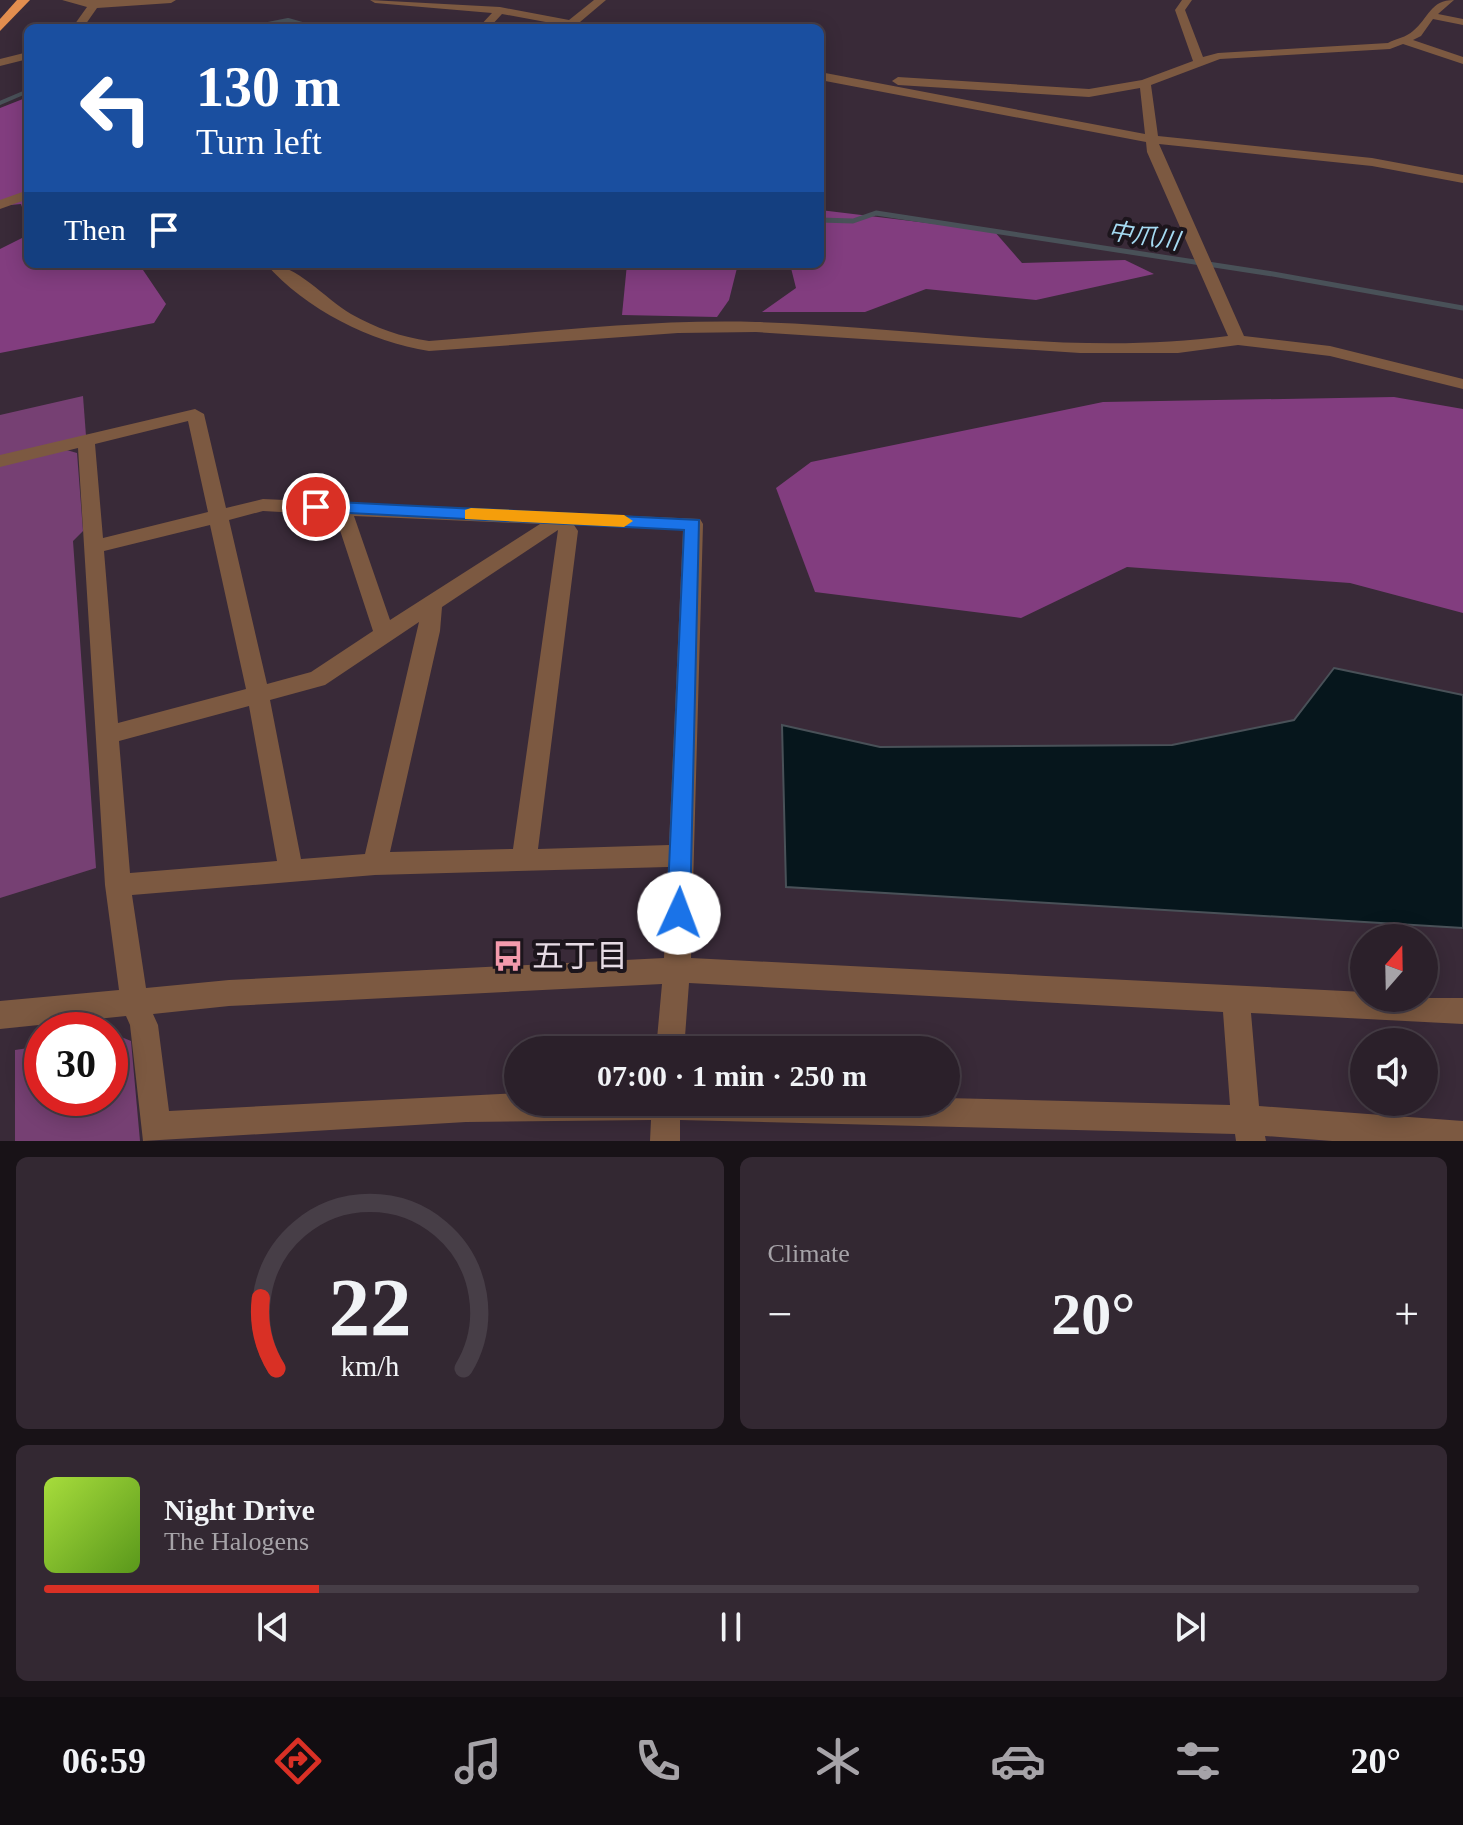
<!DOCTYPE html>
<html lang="en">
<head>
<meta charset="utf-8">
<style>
  body { margin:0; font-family:"Times New Roman","Noto Sans JP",serif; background:#332832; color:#f1f3f6; height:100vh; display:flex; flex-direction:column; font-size:30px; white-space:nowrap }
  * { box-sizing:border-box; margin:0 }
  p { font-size:26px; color:#a6a3a8 }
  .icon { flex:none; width:44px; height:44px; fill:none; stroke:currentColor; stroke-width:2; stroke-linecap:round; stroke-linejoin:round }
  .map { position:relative; height:1141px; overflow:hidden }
  .sheet { display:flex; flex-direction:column; gap:16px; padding:16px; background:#181217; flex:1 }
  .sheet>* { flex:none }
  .hud { position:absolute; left:24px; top:24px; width:800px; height:244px; border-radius:12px; box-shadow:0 4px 20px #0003,0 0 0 2px #473e47; background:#1a4fa0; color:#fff; overflow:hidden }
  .needle { width:52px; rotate:20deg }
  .buttons { position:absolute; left:1350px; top:924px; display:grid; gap:16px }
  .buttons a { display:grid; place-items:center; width:88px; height:88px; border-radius:50%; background:#2b202a; box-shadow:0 4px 20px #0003,0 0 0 2px #473e47; font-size:40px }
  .speed { position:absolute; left:24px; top:1012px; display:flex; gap:16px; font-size:40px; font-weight:700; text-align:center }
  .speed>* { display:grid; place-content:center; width:104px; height:104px; border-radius:50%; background:#2b202a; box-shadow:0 4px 20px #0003,0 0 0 2px #473e47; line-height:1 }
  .speed .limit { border:12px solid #d22; background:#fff; color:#111 }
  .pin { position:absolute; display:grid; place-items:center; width:68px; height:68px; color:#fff; margin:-34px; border:4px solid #fff; border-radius:50%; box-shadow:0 2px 8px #0007 }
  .me { position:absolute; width:88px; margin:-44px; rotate:2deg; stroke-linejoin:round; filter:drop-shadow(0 0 6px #0008) }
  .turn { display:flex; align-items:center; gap:28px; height:168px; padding:0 40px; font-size:36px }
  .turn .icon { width:104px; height:104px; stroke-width:2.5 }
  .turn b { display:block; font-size:56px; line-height:68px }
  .then { display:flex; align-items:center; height:76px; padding:0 40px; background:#0003; gap:16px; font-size:30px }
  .big { font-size:60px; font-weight:600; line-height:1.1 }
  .sheet .tile { flex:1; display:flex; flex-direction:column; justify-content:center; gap:12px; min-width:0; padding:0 28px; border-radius:12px; background:#332832 }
  .sheet .dial { align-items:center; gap:0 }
  .dial svg { height:208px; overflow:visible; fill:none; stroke:#473e47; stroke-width:7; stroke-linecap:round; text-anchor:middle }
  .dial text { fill:#f1f3f6; stroke:none }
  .song { display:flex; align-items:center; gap:24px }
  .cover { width:96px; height:96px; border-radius:12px; background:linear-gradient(135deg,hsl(80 70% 55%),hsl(90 70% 35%)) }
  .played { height:8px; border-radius:4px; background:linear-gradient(90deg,#d93025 20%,#473e47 20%) }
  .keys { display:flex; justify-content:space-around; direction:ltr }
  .heat { display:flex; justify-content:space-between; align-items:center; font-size:44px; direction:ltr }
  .sheet .tiles { flex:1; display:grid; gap:16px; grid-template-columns:1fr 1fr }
  .tile:last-child { grid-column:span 2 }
  .trip { position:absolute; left:504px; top:1036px; width:456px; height:80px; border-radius:40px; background:#2b202a; box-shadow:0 4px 20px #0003,0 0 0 2px #473e47; font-weight:600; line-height:80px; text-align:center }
  .tab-bar { display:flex; height:128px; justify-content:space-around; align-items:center; background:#110d11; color:#a6a3a8 }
  .tab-bar .icon { width:56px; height:56px }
  .tab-bar .current { color:#d93025 }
  .tab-bar b { font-size:36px; color:#f1f3f6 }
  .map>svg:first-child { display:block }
  .green { fill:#764073 }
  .forest { fill:#823d7f }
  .water { fill:#06161c; stroke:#495158; stroke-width:2 }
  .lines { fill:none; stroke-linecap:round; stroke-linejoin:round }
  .stream-far1 { stroke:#495158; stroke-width:4 }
  .stream { stroke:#495158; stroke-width:5 }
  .minor { fill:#7c5941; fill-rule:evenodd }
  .highway { fill:#e38e4f; fill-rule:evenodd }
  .route { fill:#1a73e8; stroke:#114b97; stroke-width:2 }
  .slow { fill:#f59e0b }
  .labels { text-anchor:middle; stroke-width:8; stroke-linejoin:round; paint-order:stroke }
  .far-water-label { font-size:24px; font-style:italic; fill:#a5dbf2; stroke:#1c151c }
  .near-poi-label { font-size:32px; fill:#e6dbe4; stroke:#1c151c; text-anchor:start }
</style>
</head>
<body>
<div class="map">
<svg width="1463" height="1141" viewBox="0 0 1463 1141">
  <rect width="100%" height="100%" fill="#392a38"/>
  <!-- green -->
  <g class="green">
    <polygon points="83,396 86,436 0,456 0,415"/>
    <polygon points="63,449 77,453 83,531 73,541 96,868 0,898 0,465"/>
    <polygon points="119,1036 131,1041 140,1141 15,1141 15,1050 42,1046 42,1098 110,1098 110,1037"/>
  </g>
  <!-- forest -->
  <g class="forest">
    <polygon points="28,97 28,225 21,204 0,206 0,108"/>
    <polygon points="820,210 994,231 1022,263 1125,260 1154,274 1036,300 926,289 865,312 762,312 796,288 790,264 820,264"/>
    <polygon points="28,235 28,264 99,264 143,270 166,304 154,323 0,353 0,249"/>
    <polygon points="627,264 738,264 729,300 717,317 622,315"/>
    <polygon points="1394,397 1463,409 1463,613 1350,583 1127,567 1021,618 815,592 776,488 811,462 1103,402"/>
  </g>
  <!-- water -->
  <polygon class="water" points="1334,668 1463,695 1463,928 786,887 782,725 880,747 1172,745 1294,720"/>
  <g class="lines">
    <!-- stream-far1 -->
    <g class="stream-far1">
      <polyline points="248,28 288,20 316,28"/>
      <polyline points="0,103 28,91"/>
    </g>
    <!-- stream -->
    <polyline class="stream" points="820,220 853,221 876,213 1273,274 1463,308"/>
    <!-- minor -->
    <g class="minor">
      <polygon points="62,0 176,0 171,3 97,8 83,28 72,28 87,7"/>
      <polygon points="370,0 500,7 569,20 594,0 606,0 580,22 600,28 578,28 502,14 489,28 478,28 492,13 375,3"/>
      <path d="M 1182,0 L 1192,0 L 1185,10 L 1203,57 L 1218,53 L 1388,43 C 1395,39 1407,37 1413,31 C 1429,18 1430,0 1454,0 L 1438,14 L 1463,19 L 1463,25 L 1433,19 L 1421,36 L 1413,40 L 1463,57 L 1463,64 L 1403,44 L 1390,49 L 1220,59 L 1151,85 L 1158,136 L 1372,158 L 1463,175 L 1463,183 L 1372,166 L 1159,144 L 1244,336 L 1330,346 L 1463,379 L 1463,389 L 1330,356 L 1238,345 L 1178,353 L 1080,353 L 756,332 L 678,333 L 429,351 C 371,342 305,309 266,264 C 297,264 324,298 351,314 C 376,328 401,337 429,341 C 537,333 647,319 756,322 C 913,326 1072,357 1228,336 L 1147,152 L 1146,142 L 820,80 L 820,72 L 1145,134 L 1140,88 L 1089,97 L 898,85 L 892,81 L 898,77 L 1089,89 L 1142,80 L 1193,61 L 1175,10 Z"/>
      <polygon points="28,52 28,59 0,66 0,59"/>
      <polygon points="28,190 28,199 0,209 0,200"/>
      <path d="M 195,409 L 204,414 L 226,508 L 263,499 L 700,519 L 703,524 L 691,958 L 1364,992 L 1364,998 L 1463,998 L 1463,1024 L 1251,1013 L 1259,1106 L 1463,1121 L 1463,1141 L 1332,1141 L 1265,1136 L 1266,1141 L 1236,1141 L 1235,1134 L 680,1120 L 680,1141 L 650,1141 L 651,1120 L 466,1122 L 143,1141 L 130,1025 L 126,1016 L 0,1029 L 0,1001 L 119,990 L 105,885 L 78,448 L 0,467 L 0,455 ZM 188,421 L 208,512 L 103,538 L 95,444 ZM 263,511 L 335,515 L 373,631 L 311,672 L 267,684 L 229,520 ZM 354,516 L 540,524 L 390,620 ZM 210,525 L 246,689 L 118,723 L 104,551 ZM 574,525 L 683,530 L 669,845 L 538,849 L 578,531 ZM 558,530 L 513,849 L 390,852 L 440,631 L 442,607 ZM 419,622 L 365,854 L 301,859 L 270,700 L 325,685 ZM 249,706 L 277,861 L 130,873 L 119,741 ZM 668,867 L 664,958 L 229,980 L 146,988 L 132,895 L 375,875 ZM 689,983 L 1223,1012 L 1230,1105 L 946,1098 L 946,1102 L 518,1102 L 518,1093 L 169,1111 L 158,1025 L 153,1014 L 229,1006 L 662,984 L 656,1050 L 684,1050 Z"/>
    </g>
    <!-- highway -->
    <polygon class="highway" points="17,0 30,0 0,31 0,19"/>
  </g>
  <!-- route -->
  <polygon class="route" points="316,501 699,520 690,913 687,921 679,924 670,921 667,913 684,530 310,511 307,507"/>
  <!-- slow -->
  <polygon class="slow" points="471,508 624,515 633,521 624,527 465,519 465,510"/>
  <!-- icons -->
  <defs>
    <symbol id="bus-bare" viewBox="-9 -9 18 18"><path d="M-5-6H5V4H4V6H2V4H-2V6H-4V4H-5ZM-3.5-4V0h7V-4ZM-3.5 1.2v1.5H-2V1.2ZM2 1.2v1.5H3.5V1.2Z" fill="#f39aac" stroke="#1c151c" stroke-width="2.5" paint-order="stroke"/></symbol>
  </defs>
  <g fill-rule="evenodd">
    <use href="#bus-bare" x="486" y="934" width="44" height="44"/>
  </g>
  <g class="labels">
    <!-- far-water labels -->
    <g class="far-water-label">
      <text transform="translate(1144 236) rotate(9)" y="8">中爪川</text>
    </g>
    <!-- near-poi labels -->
    <g class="near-poi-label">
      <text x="532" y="967">五丁目</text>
    </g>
  </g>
</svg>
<div class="buttons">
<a><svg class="needle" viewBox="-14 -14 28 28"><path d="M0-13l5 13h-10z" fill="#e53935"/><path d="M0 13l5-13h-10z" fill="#a6a3a8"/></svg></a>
<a><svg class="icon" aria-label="sound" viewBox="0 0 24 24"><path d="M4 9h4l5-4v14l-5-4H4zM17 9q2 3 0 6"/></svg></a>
</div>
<div class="speed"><div class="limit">30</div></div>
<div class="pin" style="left:316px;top:507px;background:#d93025"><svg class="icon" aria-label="arrive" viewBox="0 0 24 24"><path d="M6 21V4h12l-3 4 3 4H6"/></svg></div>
<svg class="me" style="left:679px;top:913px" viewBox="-20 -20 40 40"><circle r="19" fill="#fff"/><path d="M0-13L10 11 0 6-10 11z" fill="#1a73e8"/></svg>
<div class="trip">07:00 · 1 min · 250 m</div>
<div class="hud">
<div class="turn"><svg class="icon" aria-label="left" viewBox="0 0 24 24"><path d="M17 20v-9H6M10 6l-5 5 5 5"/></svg><div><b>130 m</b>Turn left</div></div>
<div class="then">Then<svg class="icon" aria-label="arrive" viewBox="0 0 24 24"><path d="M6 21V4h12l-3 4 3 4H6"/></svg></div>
</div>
</div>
<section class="sheet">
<div class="tiles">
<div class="tile dial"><svg viewBox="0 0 100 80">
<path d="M14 69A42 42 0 1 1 86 69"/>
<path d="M14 69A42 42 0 0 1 8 42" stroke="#d93025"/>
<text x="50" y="56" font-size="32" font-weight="700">22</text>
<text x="50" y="72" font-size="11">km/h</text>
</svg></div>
<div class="tile"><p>Climate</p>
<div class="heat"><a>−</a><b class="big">20°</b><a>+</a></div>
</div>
<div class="tile">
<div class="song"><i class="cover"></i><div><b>Night Drive</b><p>The Halogens</p></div></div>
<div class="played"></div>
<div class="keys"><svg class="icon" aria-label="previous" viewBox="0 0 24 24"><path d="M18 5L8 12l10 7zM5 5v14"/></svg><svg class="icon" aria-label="pause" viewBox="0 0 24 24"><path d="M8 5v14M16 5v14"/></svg><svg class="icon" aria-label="next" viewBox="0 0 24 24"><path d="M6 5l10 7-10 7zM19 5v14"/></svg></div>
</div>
</div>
</section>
<nav class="tab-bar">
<b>06:59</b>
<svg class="icon current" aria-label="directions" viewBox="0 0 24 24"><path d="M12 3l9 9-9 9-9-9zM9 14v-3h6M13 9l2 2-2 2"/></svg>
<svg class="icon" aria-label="music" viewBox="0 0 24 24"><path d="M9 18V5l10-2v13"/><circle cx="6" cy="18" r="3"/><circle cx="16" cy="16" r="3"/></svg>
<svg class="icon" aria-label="phone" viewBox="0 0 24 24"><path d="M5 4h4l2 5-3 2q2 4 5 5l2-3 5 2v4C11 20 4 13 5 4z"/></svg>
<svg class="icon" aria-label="climate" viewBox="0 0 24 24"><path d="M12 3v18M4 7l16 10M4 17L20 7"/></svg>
<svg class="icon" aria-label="car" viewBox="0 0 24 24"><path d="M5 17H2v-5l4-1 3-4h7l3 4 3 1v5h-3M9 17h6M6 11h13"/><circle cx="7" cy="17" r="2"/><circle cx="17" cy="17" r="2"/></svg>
<svg class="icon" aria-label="filters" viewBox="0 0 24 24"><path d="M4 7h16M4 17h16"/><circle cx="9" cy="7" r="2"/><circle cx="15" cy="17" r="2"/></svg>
<b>20°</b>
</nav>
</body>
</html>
